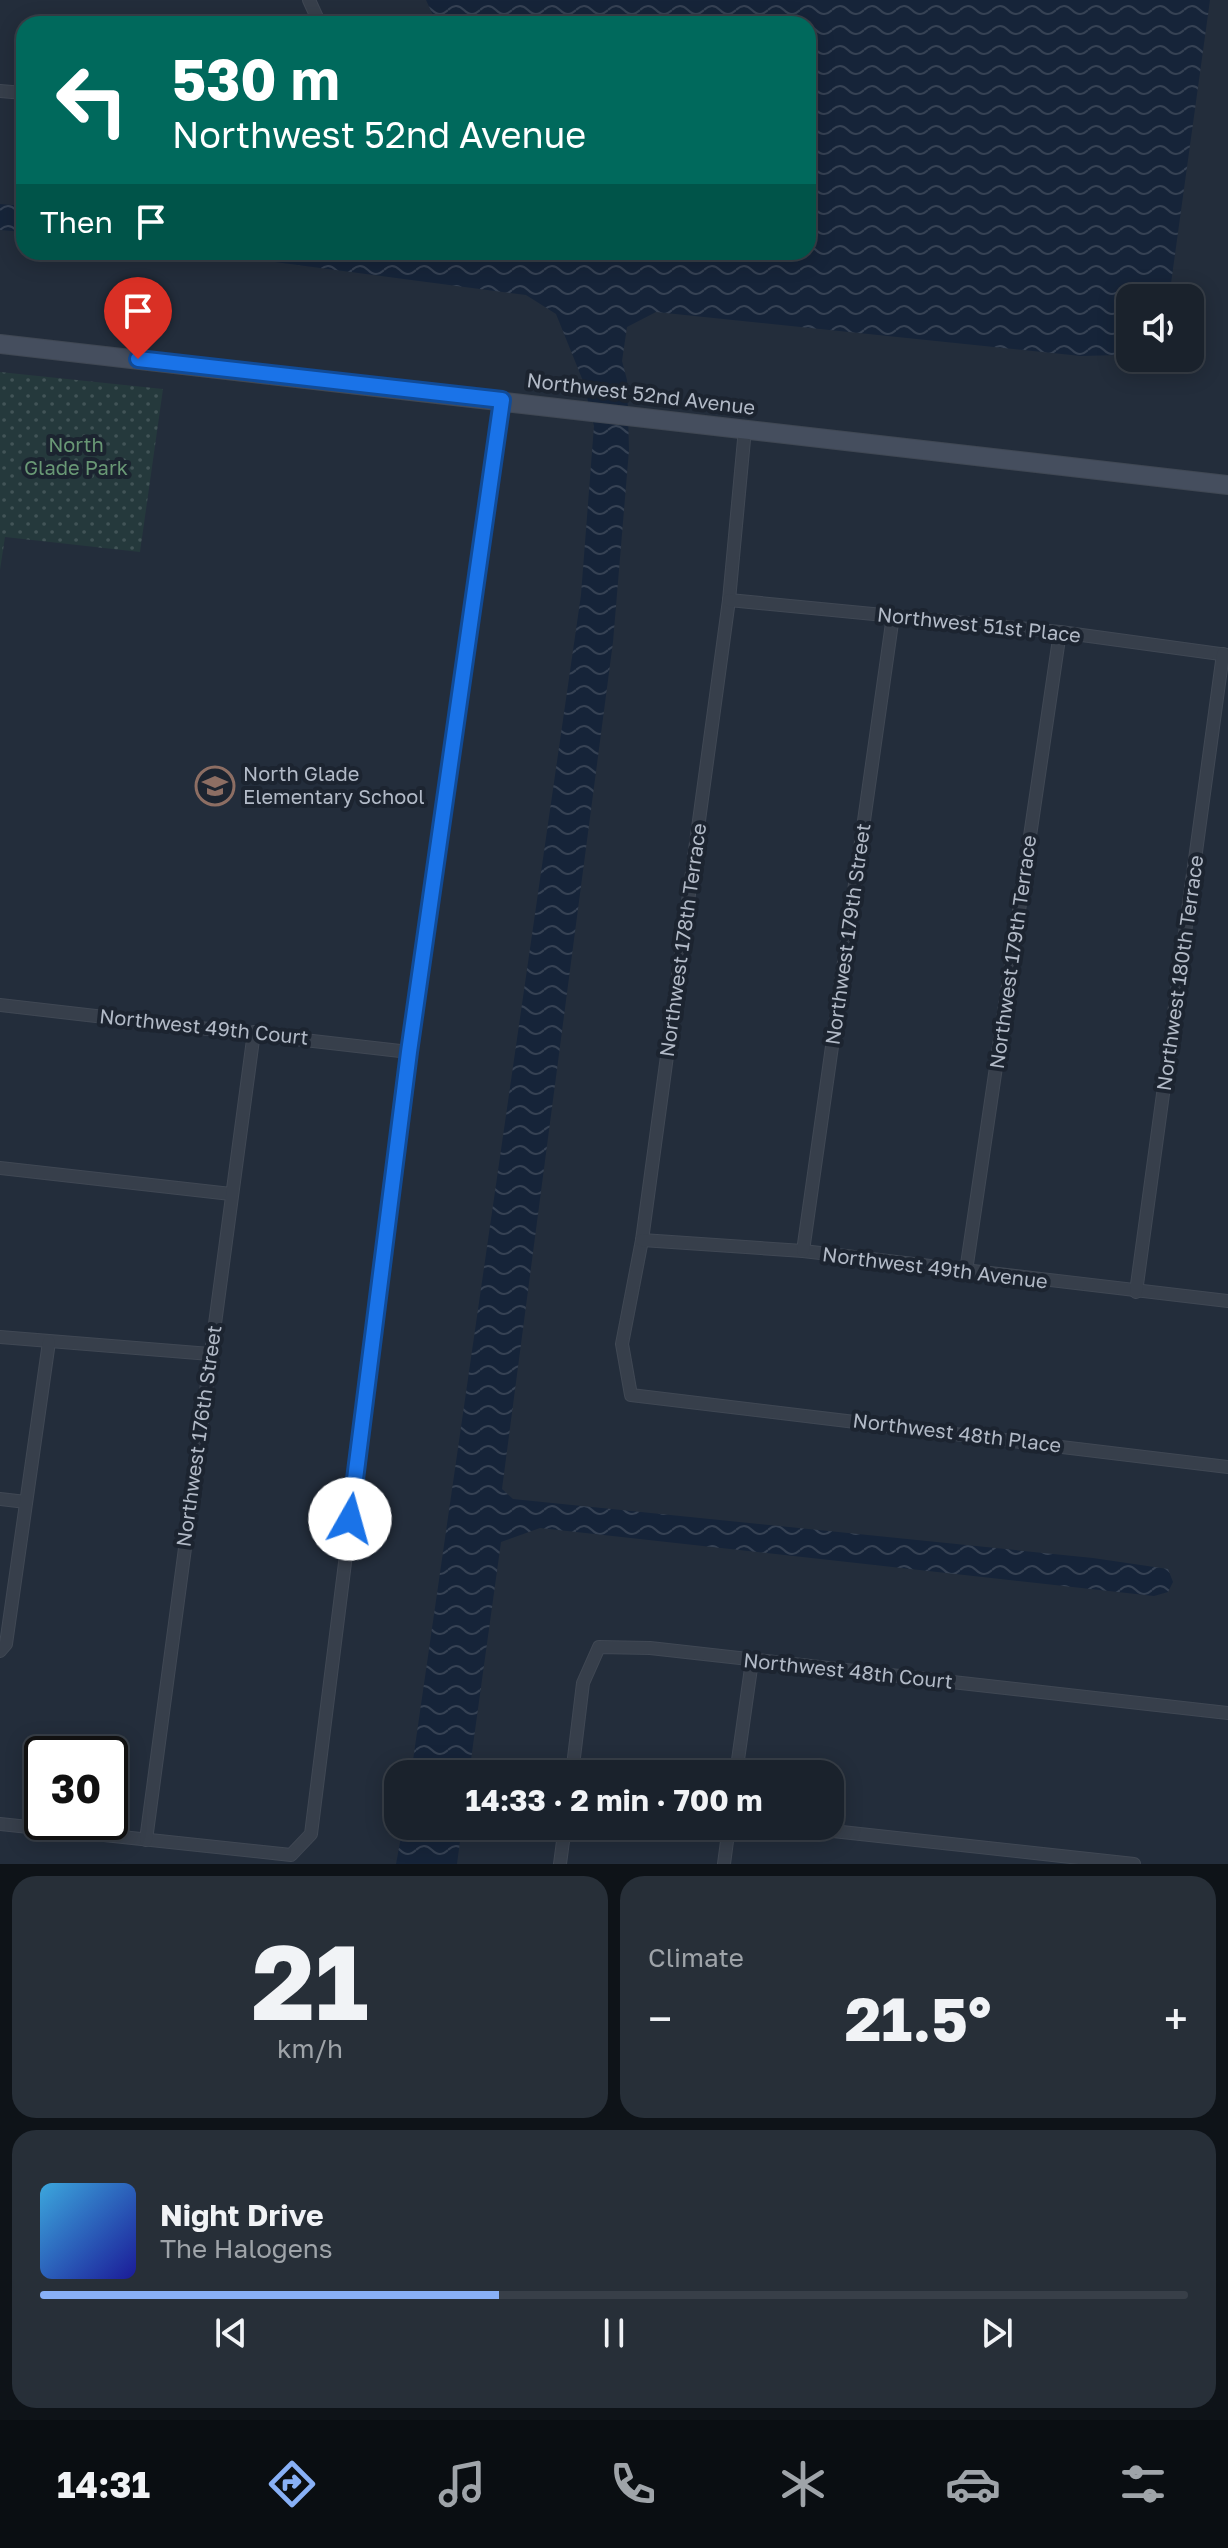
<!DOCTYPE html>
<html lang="en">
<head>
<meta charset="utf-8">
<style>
  body { margin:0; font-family:"Golos Text",sans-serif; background:#272f38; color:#f1f3f6; height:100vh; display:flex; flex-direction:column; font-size:30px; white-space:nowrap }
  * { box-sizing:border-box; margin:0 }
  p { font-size:26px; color:#9fa4a9 }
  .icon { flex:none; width:44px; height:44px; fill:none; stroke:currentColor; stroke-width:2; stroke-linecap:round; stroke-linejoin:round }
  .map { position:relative; height:1864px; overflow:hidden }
  .panel { display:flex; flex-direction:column; gap:12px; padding:12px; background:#0e1318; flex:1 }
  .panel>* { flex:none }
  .banner { position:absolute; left:16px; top:16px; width:800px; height:244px; border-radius:24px; box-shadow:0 4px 20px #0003,0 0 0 2px #383f48; background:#00695c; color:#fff; overflow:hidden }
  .buttons { position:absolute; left:1116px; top:284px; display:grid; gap:16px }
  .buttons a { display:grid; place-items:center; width:88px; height:88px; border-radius:16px; background:#1a222c; box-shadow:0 4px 20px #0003,0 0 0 2px #383f48; font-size:40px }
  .speed { position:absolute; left:24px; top:1736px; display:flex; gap:16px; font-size:40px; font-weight:700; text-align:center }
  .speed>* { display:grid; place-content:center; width:104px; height:104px; border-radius:50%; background:#1a222c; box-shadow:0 4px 20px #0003,0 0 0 2px #383f48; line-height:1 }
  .speed .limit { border:4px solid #111; border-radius:12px; background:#fff; color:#111 }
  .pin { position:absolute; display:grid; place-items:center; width:68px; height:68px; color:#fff; margin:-82px -34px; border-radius:50% 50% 50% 0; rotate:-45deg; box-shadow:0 0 8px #0007 }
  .pin .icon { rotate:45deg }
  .me { position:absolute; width:88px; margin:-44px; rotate:7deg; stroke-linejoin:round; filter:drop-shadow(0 0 6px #0008) }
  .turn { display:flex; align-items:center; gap:28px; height:168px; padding:0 24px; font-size:36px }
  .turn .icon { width:104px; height:104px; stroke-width:2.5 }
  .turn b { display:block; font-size:56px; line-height:68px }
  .then { display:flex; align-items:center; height:76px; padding:0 24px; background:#0003; gap:16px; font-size:30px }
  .big { font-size:60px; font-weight:700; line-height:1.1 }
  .panel .card { flex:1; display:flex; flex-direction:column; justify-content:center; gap:12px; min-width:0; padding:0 28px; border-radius:24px; background:#272f38 }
  .panel .dial { align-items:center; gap:0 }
  .dial b { font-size:104px; line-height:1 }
  .song { display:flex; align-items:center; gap:24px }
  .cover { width:96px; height:96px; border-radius:12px; background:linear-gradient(135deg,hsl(200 70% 55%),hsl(240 70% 35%)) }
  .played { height:8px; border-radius:4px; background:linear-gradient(90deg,#88b0f6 40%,#383f48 40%) }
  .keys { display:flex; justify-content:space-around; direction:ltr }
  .heat { display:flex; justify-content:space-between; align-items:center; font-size:44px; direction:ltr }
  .panel .tiles { flex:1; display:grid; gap:12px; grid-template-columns:1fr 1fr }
  .card:last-child { grid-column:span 2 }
  .trip { position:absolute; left:384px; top:1760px; width:460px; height:80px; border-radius:24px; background:#1a222c; box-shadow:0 4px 20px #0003,0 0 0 2px #383f48; font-weight:700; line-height:80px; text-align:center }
  .dock { display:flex; height:128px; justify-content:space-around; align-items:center; background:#0a0e12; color:#9fa4a9 }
  .dock .icon { width:56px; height:56px }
  .dock .active { color:#88b0f6 }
  .dock b { font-size:36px; color:#f1f3f6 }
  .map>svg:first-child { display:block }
  .park { fill:url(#park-dots) }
  .water { fill:url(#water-waves) }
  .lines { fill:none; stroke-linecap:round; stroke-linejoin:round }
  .street-casing { stroke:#404854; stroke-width:14 }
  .secondary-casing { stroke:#404854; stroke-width:20 }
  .street { stroke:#373f4b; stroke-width:12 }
  .secondary { stroke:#454e5e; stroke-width:18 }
  .route-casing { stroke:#114b97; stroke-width:20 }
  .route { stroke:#1a73e8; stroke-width:14 }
  .labels { text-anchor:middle; stroke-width:8; stroke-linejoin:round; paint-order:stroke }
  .street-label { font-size:20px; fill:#b2bac7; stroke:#1c2430 }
  .park-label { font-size:20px; fill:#699875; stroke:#1c2430 }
  .poi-label { font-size:20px; fill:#b2bac7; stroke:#1c2430; text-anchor:start }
</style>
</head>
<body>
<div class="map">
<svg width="1228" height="1864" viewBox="0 0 1228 1864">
  <defs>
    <pattern id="park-dots" width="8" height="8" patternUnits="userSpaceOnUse" patternTransform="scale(2)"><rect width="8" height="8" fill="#25393c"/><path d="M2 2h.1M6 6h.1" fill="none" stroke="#425457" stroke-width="1.8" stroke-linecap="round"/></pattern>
    <pattern id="water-waves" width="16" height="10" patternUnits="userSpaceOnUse" patternTransform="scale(2)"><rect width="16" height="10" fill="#162439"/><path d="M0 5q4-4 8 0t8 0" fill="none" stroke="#364254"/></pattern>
  </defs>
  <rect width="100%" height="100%" fill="#232d3b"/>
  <!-- park -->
  <polygon class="park" points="0,372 163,389 140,552 5,537 0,570"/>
  <!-- water -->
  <g class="water">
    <polygon points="426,0 1210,0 1169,298 1130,298 1130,342 1119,345 1120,355 1081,356 656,312 627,327 622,361 627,380 629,450 613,642 502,1489 513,1499 1093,1558 1168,1569 1173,1582 1168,1592 1154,1596 540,1528 501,1542 469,1774 411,1774 581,595 594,426 583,381 556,314 526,295 198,252 808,252 808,24 437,24"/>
    <polygon points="0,204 24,206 24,232 0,230"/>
    <polygon points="403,1826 462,1826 457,1864 396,1864"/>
  </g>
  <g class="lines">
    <defs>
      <g id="street">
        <polyline points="309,0 320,24"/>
        <polyline points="0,91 24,93"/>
        <polyline points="745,429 729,600 642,1240 622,1344 631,1395 1228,1467"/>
        <polyline points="729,600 1060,632 1228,655"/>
        <polyline points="0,1005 409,1052"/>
        <polyline points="0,1168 231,1194"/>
        <polyline points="642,1240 803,1251 1228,1301"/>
        <polyline points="803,1251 893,616"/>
        <polyline points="966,1271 1060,632"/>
        <polyline points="1136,1292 1223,654"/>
        <polyline points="0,1337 210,1354"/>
        <polyline points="0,1499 26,1502"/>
        <polyline points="0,1651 6,1644 49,1342"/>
        <polyline points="572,1774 583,1683 599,1647 650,1648 1228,1713"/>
        <polyline points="736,1774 752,1661"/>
        <polyline points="0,1824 291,1855 311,1834 409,1052 502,400"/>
        <polyline points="787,1826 1134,1864"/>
        <polyline points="146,1840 254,1032"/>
        <polyline points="560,1864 565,1826"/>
        <polyline points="724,1864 729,1826"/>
      </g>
      <polyline id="secondary" points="0,344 1228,485"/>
    </defs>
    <!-- street casing -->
    <use href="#street" class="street-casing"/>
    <!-- secondary casing -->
    <use href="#secondary" class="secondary-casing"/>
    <!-- street -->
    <use href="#street" class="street"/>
    <!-- secondary -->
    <use href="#secondary" class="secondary"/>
  </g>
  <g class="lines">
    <defs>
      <polyline id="route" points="138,359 502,400 409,1052 350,1519"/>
    </defs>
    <!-- route casing -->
    <use href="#route" class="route-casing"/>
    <!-- route -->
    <use href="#route" class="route"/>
  </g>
  <!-- icons -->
  <defs>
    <symbol id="school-ring" viewBox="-11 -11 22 22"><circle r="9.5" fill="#1c2430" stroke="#8d6e63" stroke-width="1.5"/><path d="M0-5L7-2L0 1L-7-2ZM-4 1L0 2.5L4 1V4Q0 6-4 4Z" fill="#8d6e63"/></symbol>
  </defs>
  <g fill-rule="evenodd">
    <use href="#school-ring" x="193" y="764" width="44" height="44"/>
  </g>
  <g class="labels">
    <!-- street labels -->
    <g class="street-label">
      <text transform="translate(641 394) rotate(7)" y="7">Northwest 52nd Avenue</text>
      <text transform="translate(979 625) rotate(6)" y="7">Northwest 51st Place</text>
      <text transform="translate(848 934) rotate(-82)" y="7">Northwest 179th Street</text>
      <text transform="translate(683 940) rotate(-82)" y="7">Northwest 178th Terrace</text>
      <text transform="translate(1013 952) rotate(-82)" y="7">Northwest 179th Terrace</text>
      <text transform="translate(1180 973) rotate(-82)" y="7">Northwest 180th Terrace</text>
      <text transform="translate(204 1027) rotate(6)" y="7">Northwest 49th Court</text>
      <text transform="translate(935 1268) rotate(7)" y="7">Northwest 49th Avenue</text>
      <text transform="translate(957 1433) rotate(7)" y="7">Northwest 48th Place</text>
      <text transform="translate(199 1436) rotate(-82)" y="7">Northwest 176th Street</text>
      <text transform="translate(848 1671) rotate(6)" y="7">Northwest 48th Court</text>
    </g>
    <!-- park labels -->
    <g class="park-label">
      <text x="76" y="452">North<tspan x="76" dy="23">Glade Park</tspan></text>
    </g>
    <!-- poi labels -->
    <g class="poi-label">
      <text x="243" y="781">North Glade<tspan x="243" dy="23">Elementary School</tspan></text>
    </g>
  </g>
</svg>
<div class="buttons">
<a><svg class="icon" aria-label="sound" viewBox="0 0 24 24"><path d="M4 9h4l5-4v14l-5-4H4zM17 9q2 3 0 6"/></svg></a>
</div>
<div class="speed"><div class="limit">30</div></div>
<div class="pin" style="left:138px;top:359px;background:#d93025"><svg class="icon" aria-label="arrive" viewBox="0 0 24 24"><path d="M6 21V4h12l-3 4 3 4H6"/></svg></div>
<svg class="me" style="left:350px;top:1519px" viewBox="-20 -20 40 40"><circle r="19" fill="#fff"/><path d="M0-13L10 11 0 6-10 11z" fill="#1a73e8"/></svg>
<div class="trip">14:33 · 2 min · 700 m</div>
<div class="banner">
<div class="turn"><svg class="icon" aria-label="left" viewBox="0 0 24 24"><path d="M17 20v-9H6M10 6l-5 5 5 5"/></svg><div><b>530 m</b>Northwest 52nd Avenue</div></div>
<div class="then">Then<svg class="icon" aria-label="arrive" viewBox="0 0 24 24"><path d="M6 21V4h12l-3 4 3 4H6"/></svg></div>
</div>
</div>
<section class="panel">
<div class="tiles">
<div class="card dial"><b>21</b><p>km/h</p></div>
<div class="card"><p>Climate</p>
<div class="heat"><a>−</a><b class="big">21.5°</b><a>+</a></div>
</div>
<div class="card">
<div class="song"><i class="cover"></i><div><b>Night Drive</b><p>The Halogens</p></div></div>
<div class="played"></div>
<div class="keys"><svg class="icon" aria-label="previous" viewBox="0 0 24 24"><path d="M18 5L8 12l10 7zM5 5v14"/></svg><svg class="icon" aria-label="pause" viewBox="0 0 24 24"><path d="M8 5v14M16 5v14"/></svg><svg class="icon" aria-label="next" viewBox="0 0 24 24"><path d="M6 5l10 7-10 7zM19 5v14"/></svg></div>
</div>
</div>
</section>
<nav class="dock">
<b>14:31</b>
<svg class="icon active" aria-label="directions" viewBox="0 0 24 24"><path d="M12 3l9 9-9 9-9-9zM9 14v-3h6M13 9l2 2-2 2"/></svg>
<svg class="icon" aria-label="music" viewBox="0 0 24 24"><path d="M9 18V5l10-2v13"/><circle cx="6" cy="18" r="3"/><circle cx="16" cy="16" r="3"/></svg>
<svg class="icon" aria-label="phone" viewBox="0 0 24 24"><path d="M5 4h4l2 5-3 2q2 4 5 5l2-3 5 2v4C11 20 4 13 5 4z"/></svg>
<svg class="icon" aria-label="climate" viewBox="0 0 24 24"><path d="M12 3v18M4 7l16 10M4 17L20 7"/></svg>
<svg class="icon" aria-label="car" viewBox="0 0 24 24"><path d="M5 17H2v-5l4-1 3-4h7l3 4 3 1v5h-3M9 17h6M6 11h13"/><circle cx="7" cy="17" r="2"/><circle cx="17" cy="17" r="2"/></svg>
<svg class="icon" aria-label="filters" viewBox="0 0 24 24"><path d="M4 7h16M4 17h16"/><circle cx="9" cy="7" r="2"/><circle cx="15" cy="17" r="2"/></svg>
</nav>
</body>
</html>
